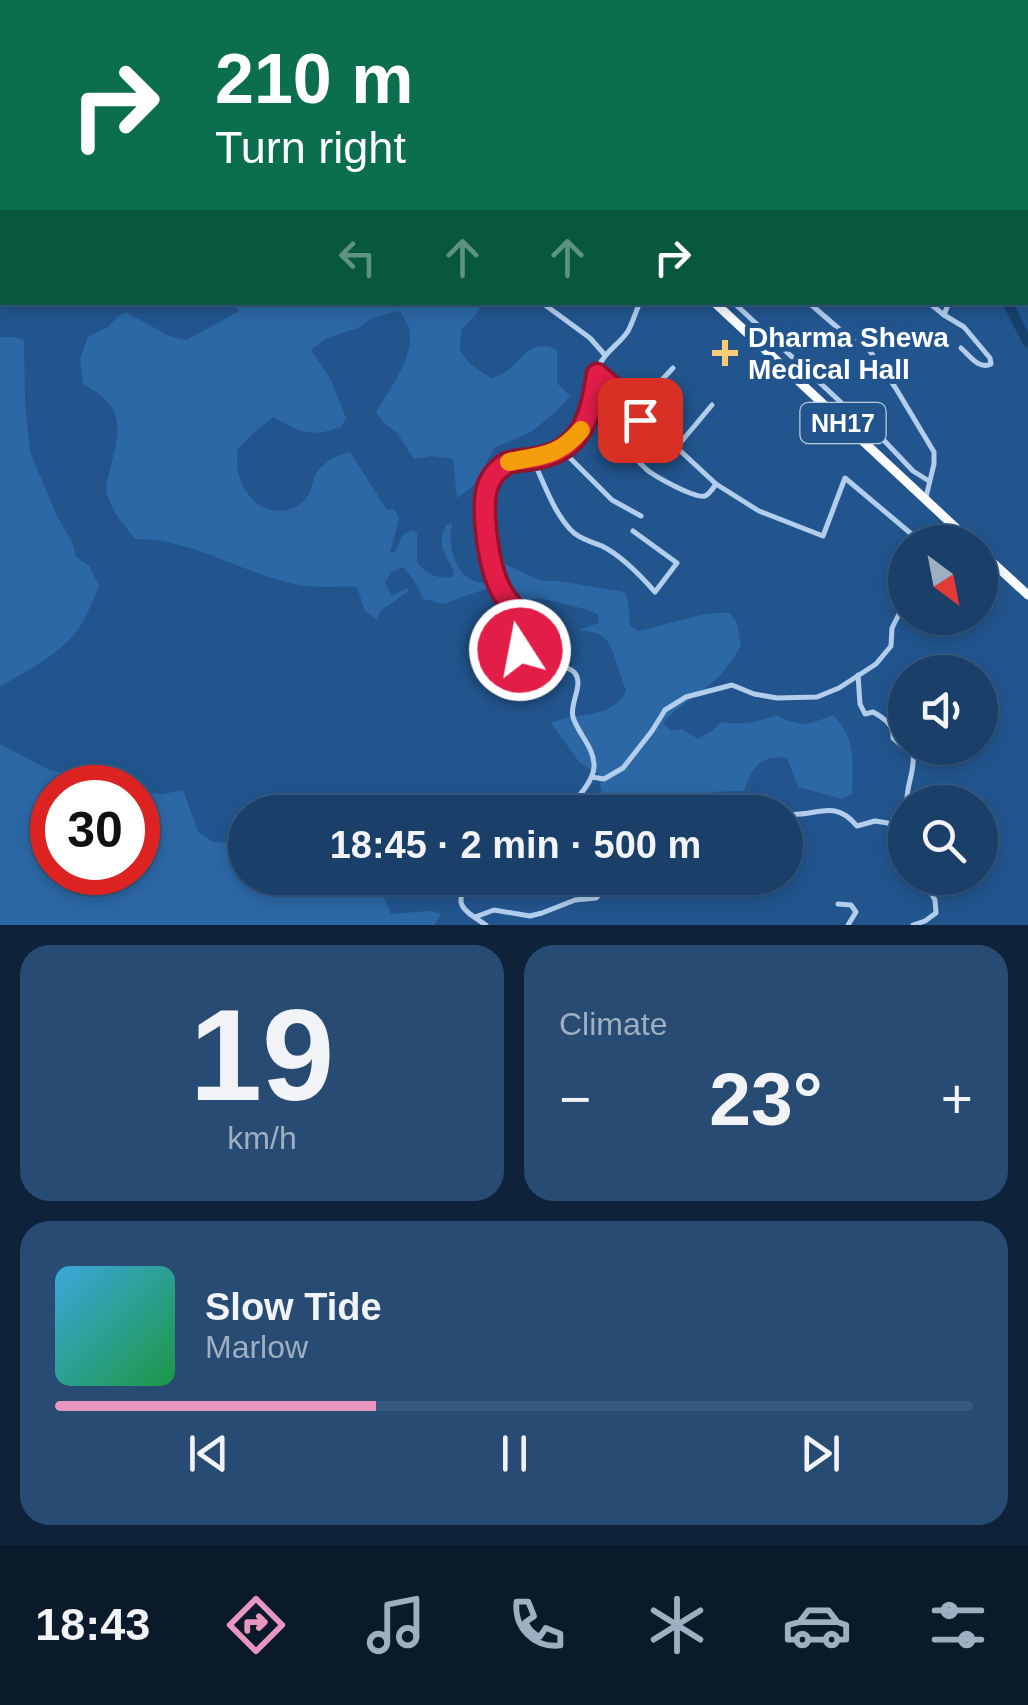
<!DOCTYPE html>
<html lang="en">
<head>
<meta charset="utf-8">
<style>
  body { margin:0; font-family:Arial,sans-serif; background:#274b72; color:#f1f3f6; height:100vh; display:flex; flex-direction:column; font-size:38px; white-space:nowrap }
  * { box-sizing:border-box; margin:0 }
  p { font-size:32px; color:#9fafc1 }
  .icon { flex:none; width:55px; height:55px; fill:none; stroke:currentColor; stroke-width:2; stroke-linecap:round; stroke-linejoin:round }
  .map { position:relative; height:925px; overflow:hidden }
  .sheet { display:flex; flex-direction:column; gap:20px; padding:20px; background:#0e233a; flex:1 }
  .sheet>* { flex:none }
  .guide { position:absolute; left:0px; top:0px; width:1030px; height:305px; box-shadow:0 5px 15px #0003,0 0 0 2px #38597e; background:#0b6e4f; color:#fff; overflow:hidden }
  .needle { width:65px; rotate:148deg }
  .buttons { position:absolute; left:888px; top:525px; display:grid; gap:20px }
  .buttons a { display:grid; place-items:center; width:110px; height:110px; border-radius:50%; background:#1a406a; box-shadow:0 5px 15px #0003,0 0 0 2px #38597e; font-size:50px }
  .speed { position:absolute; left:30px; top:765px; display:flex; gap:20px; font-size:50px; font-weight:700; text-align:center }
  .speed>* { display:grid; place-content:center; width:130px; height:130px; border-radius:50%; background:#1a406a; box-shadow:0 5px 15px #0003,0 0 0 2px #38597e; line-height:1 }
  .speed .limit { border:15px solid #d22; background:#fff; color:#111 }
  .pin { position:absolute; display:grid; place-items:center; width:85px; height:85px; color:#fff; margin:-42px; border-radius:20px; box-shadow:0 5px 15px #0006 }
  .me { position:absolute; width:110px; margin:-55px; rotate:349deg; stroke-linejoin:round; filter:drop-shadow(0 0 8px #0008) }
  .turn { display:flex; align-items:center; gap:35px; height:210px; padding:0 50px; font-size:45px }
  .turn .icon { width:130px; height:130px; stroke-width:2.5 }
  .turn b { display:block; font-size:70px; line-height:85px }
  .lanes { display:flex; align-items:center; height:95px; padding:0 50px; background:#0003; justify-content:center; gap:50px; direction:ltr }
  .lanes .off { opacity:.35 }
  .big { font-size:75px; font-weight:600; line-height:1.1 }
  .sheet .tile { flex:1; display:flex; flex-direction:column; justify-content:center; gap:15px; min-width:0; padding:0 35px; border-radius:30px; background:#274b72 }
  .sheet .dial { align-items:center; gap:0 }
  .dial b { font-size:130px; line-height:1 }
  .song { display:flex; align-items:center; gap:30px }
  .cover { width:120px; height:120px; border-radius:15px; background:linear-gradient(135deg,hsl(200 70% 55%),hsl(140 70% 35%)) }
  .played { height:10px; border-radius:5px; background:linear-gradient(90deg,#e797bd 35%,#38597e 35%) }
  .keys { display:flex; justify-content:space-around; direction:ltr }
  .heat { display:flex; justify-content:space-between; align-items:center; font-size:55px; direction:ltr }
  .sheet .tiles { flex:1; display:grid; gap:20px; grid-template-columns:1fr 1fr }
  .tile:last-child { grid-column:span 2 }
  .trip { position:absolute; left:228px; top:795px; width:575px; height:100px; border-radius:50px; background:#1a406a; box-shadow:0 5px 15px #0003,0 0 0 2px #38597e; font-weight:600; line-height:100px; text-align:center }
  .dock { display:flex; height:160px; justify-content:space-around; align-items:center; background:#0a1a2a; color:#9fafc1 }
  .dock .icon { width:70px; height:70px }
  .dock .selected { color:#e797bd }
  .dock b { font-size:45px; color:#f1f3f6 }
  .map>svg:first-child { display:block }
  .green { fill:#2c68a6 }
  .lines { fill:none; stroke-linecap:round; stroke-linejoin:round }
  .river { stroke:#18406d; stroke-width:10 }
  .minor { stroke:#b2ceec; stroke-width:5 }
  .trunk { stroke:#fbfcff; stroke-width:9 }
  .route-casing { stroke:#92132f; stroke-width:25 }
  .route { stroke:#e11d48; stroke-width:18 }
  .slow { stroke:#f59e0b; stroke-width:18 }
  .poi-dot { fill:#f7cc74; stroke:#22558e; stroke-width:4 }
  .labels { text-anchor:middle; stroke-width:10; stroke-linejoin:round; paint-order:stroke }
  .shield { fill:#22558e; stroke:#bdccdd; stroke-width:2.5 }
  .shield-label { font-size:25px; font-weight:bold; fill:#fff }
  .poi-label { font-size:28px; font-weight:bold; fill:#fff; stroke:#22558e; text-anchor:start }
</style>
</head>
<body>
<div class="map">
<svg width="1028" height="925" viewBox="0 0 1028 925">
  <rect width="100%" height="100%" fill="#22558e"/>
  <!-- green -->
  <g class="green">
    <path d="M 230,303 L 480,303 L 479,311 L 461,330 L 460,351 L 470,364 L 491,378 C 520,372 526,334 557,350 L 557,383 L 570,396 L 558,410 L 531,432 L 494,448 L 476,484 L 457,498 L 453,459 L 432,456 L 414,459 L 398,434 L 384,423 L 376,412 C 390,388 412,362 410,332 C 409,325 403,317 400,311 L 374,317 L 358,328 L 327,338 L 311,350 L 331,380 L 346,418 L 341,427 C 310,438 300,432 273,417 L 251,435 L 237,450 C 237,472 238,484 254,501 C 270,516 297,514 309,494 C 313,487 312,479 317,472 C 325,461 337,455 350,452 L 387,510 L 394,509 L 399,518 L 390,553 L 395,552 L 402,536 L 411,530 L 417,533 L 417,562 C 426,574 436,579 452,577 L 454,572 C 446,554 436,545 446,525 L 452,523 C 448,544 453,575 477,582 C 485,584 495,582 503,581 L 502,563 L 542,581 L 559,581 L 624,592 L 628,601 L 630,625 L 638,631 C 668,626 699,611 730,613 L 737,624 L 741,646 C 732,660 723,675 709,685 C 694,698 676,707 663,723 L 671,731 L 682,729 L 698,739 L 713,730 L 721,722 C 742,725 756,723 776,715 C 802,728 808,725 833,715 C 857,740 853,761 852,794 L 842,799 L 798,787 L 787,758 C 761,754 751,768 744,791 C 721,791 700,792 679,802 L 677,812 L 599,812 L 605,809 L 598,774 L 580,763 L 551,723 C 576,711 611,721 626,691 C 624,683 620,675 618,667 C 610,641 607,632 578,630 L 599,623 L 598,614 L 585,609 L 540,598 L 521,601 L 485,589 L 443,604 L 424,599 L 413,579 L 403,567 L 391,572 L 385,583 L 392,596 L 406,588 L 410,590 L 380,611 L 377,620 L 365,611 L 357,587 C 335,585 315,589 294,584 C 239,572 194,539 135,539 C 124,525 111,511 107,493 C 105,485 108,477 110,470 C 121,426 125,407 83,384 L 80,359 L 88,337 L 108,327 L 117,317 L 126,312 L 169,336 L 187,340 L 239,311 Z"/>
    <path d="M 0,337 L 12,337 L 24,340 L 25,400 L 30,452 L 56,514 L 73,544 L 76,557 L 89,566 L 99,586 C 92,602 85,622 73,636 C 59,653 20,676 0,686 Z"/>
    <polygon points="0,744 49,770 126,787 52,788 52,872 138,872 138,792 163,794 183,790 198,832 213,842 245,844 245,848 229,858 245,863 245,878 280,878 311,886 322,878 376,878 391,914 430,911 441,914 434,925 0,925"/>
  </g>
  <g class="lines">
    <!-- river -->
    <polyline class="river" points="1007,302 1028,343"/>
    <!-- minor -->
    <g class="minor">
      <polyline points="9,0 9,2"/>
      <polyline points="371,0 373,2"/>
      <polyline points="412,0 414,2"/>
      <polyline points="471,0 474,2"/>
      <polyline points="650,0 650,2"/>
      <polyline points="26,2 27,0"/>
      <polyline points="541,302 590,338 605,355"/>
      <polyline points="733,302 847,408 877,433 913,471 929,481"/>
      <polyline points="808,302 852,340 867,347 895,387 934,452 934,464 926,497"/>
      <polyline points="928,302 944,315 949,302"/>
      <path d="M 944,315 L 964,327 L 990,358 L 991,364 C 979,370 970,356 961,348"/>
      <polyline points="597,374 618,392 640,420 674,445 716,484 759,511 823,536 845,478 921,542"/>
      <polyline points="634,410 673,368"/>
      <path d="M 624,441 C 631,451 636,460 645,468 C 652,475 695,499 705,496 C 708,495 714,487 716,484"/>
      <polyline points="676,448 712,405"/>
      <polyline points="561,449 612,500 641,516"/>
      <path d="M 532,458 C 544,482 554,515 574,533 C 583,540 592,542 602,546 C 622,556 641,576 655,592 L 677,563 L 633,531"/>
      <polyline points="980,581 995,565"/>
      <path d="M 858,675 L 860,704 L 865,714 L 873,712 C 884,718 894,725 893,738 L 913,755 C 915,771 906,786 907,802"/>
      <polyline points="592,777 604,779 623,768 652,731 665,710 686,697 732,685 754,694 777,698 817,697 839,688 876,664 891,646 892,628 905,602"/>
      <path d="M 565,812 C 575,800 593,783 594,767 C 595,748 578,734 573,717 C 569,703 585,684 574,672 C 563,662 536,667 522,658 L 521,646 L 525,623 C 517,610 504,599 499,585 C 487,557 472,482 505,464 C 512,460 520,460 528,459 C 546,457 562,451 575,437 C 597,413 588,392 599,366 C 605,351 620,344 628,331 C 633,322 636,311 640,302"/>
      <polyline points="765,812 780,812"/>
      <path d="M 785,814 C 816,818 833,797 857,826 L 875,821 L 888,823 L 905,836"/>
      <path d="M 470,878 C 452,905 462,909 486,925"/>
      <polyline points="838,904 851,905 856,912 848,925"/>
      <polyline points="475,917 494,910 530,916 542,913 575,900 596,898 615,878"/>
      <polyline points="913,925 925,921 936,913 935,900 923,878"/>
    </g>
    <!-- trunk -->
    <g class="trunk">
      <polyline points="392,0 395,2"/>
      <polyline points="714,302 971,542"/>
      <polyline points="980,551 1028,595"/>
    </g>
  </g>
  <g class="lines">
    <defs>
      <path id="route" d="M 520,650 L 524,623 C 518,611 507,602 501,590 C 489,569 481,512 487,488 C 490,477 498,469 507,463 C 517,460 528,460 538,458 C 584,449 591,413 597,374 L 618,392 L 640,420"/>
    </defs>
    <!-- route casing -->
    <use href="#route" class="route-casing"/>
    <!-- route -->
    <use href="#route" class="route"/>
    <!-- slow -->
    <path class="slow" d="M 509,462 C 541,455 558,457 581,430"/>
  </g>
  <!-- markers -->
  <path class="poi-dot" d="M720 338h10v10h10v10h-10v10h-10v-10h-10v-10h10z"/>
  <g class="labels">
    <!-- shield labels -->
    <rect class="shield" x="800.5" y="403" width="85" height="40" rx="8"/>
    <g class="shield-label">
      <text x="843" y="432">NH17</text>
    </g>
    <!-- poi labels -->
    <g class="poi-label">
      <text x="748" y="347">Dharma Shewa<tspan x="748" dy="32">Medical Hall</tspan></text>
    </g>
  </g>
</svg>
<div class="buttons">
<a><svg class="needle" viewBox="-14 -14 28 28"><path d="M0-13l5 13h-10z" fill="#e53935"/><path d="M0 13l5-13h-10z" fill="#9fafc1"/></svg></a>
<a><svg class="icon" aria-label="sound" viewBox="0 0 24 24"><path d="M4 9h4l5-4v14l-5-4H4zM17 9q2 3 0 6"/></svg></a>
<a><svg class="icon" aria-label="search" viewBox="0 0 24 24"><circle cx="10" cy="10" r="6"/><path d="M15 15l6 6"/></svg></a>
</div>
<div class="speed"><div class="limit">30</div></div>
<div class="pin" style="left:640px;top:420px;background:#d93025"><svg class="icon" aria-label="arrive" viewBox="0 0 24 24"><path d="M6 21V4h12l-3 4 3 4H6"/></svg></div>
<svg class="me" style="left:520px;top:650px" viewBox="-20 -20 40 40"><circle r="17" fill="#e11d48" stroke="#fff" stroke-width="3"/><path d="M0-11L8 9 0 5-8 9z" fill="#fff"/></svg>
<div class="trip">18:45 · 2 min · 500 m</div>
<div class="guide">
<div class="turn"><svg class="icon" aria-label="right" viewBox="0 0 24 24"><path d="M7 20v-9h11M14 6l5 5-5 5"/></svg><div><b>210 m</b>Turn right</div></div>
<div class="lanes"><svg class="icon off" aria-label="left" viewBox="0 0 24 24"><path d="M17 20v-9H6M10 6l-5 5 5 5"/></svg><svg class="icon off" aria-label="ahead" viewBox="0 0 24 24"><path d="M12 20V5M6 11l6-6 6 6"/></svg><svg class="icon off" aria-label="ahead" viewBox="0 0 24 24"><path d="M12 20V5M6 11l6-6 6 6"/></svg><svg class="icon" aria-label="right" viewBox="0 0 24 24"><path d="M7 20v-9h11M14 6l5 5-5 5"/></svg></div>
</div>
</div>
<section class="sheet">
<div class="tiles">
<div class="tile dial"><b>19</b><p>km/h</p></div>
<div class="tile"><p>Climate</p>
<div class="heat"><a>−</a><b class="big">23°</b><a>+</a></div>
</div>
<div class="tile">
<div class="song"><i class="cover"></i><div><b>Slow Tide</b><p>Marlow</p></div></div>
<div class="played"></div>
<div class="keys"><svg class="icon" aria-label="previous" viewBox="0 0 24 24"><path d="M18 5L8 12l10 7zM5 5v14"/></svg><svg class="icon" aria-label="pause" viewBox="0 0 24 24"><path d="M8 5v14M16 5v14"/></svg><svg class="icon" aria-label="next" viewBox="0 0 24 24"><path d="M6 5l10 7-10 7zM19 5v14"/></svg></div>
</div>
</div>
</section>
<nav class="dock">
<b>18:43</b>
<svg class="icon selected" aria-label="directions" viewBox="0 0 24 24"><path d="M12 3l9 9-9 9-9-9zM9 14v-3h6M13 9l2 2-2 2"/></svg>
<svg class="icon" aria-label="music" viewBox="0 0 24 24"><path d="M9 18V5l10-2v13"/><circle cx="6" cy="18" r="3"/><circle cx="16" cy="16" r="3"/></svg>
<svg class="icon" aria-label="phone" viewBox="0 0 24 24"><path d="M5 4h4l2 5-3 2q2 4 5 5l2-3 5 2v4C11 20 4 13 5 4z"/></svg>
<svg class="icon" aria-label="climate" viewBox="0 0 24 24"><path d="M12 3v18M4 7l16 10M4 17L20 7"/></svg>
<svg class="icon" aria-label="car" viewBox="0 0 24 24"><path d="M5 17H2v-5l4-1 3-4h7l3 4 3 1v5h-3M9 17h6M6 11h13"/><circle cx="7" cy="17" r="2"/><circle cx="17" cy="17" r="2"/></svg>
<svg class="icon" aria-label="filters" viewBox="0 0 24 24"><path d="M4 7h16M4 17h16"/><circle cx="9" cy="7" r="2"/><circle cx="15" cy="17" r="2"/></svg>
</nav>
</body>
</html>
